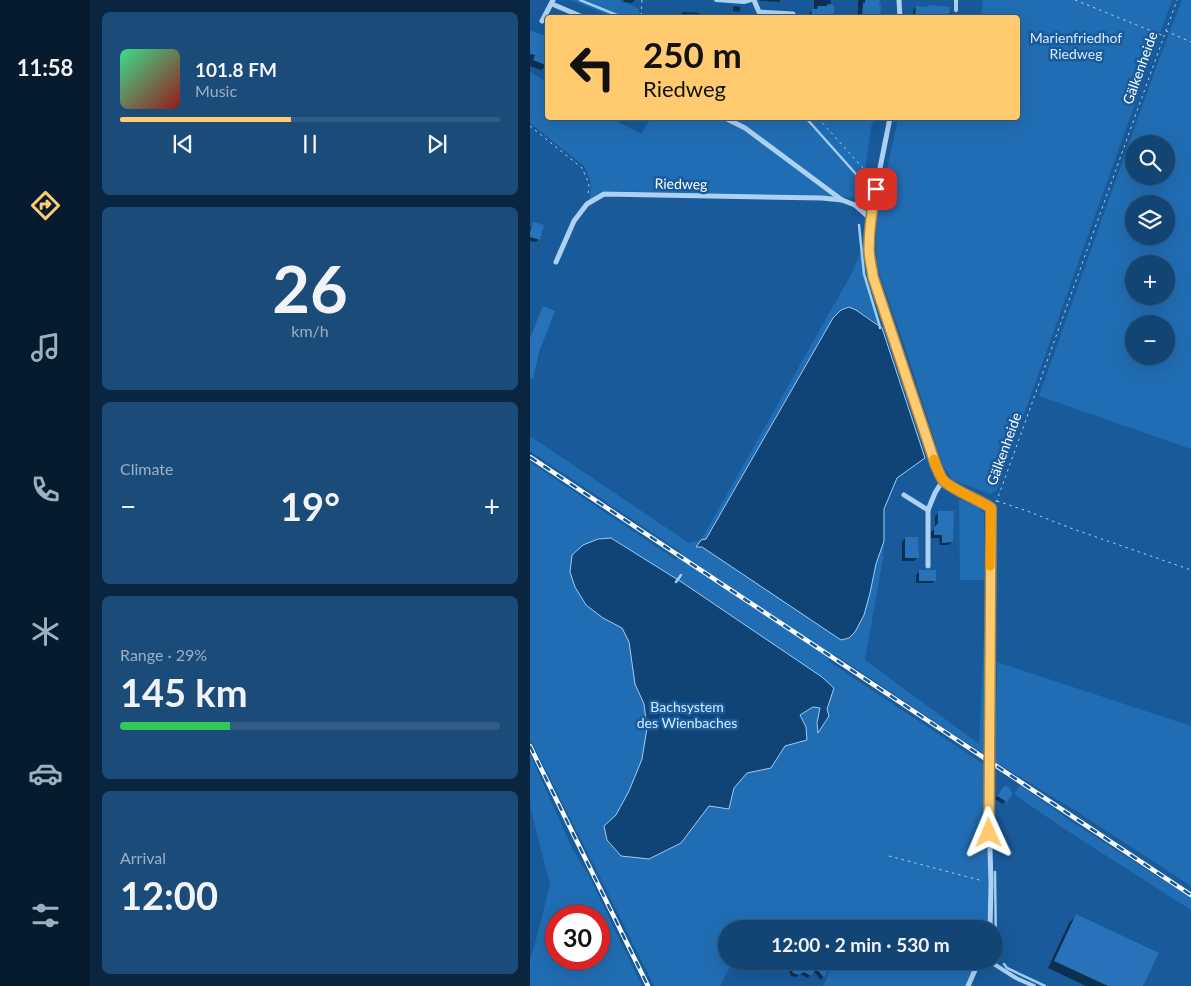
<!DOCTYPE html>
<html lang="en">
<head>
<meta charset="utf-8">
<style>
  body { margin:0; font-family:Lato,sans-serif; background:#1b4b79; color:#f1f3f6; height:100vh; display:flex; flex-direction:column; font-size:19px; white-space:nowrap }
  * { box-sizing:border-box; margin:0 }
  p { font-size:16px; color:#9cb0c5 }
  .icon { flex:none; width:28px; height:28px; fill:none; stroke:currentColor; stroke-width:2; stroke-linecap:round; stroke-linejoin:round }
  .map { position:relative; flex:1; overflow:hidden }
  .drawer { display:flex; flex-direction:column; gap:12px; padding:12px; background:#0a2540; width:440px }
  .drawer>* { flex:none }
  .guide { position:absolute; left:15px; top:15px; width:475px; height:105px; border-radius:5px; box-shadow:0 5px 20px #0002,0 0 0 1px #315c86; background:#ffcb6e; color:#111; overflow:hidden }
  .buttons { position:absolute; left:595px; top:135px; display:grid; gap:10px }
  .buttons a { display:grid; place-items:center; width:50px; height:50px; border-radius:50%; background:#124474; box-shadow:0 5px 20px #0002,0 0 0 1px #315c86; font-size:25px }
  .speed { position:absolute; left:15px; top:905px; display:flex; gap:10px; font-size:25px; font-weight:700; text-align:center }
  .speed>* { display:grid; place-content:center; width:65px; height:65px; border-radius:50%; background:#124474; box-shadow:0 5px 20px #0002,0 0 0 1px #315c86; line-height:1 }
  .speed .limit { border:8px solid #d22; background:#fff; color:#111 }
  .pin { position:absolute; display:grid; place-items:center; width:42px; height:42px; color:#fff; margin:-21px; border-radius:10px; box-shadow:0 2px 8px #0006 }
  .me { position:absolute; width:55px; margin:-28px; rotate:359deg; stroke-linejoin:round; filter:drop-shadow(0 0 4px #0008) }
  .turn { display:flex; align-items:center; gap:18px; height:105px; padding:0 15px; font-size:22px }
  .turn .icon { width:65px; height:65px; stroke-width:2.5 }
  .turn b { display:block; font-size:35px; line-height:42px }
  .big { font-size:38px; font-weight:700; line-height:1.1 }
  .drawer .tile { flex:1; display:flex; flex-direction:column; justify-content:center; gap:8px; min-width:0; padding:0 18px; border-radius:8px; background:#1b4b79 }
  .drawer .dial { align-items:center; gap:0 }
  .dial b { font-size:65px; line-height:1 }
  .song { display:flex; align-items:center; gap:15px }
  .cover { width:60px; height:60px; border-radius:8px; background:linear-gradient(135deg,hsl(150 70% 55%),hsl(0 70% 35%)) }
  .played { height:5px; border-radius:2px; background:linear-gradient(90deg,#ffcb6e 45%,#315c86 45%) }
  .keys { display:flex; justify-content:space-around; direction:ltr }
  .heat { display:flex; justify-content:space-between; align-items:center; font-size:28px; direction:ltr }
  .charge { height:8px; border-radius:4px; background:linear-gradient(90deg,#34c759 29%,#315c86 0) }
  .trip { position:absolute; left:188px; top:920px; width:285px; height:50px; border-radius:25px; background:#124474; box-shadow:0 5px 20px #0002,0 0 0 1px #315c86; font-weight:700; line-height:50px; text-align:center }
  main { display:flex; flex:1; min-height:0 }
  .tab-bar { display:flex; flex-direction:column; width:90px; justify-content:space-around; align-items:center; background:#071b2e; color:#9cb0c5 }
  .tab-bar .icon { width:35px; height:35px }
  .tab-bar .on { color:#ffcb6e }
  .tab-bar b { font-size:22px; color:#f1f3f6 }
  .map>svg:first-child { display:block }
  .green { fill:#216db3; fill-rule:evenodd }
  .water { fill:#104477; stroke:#a0cdf4 }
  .shadow { fill:#0007 }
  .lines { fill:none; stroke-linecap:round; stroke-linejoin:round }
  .stream { stroke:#a0cdf4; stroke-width:2.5 }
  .building { fill:#2772b8 }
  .path { stroke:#add1f2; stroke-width:1; stroke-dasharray:2.5 4; stroke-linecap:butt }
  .lane { stroke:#add1f2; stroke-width:4 }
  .street { stroke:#add1f2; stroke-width:5 }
  .rail-casing { stroke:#fff; stroke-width:4.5 }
  .rail { stroke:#185a9a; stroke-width:2.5; stroke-dasharray:8; stroke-linecap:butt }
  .route-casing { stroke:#a68448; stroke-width:12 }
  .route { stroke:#ffcb6e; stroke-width:9 }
  .slow { stroke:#f59e0b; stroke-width:9 }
  .labels { text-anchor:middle; stroke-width:5; stroke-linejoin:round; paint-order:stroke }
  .park-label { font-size:14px; fill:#d5eafc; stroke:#185a9a }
  .street-label { font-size:14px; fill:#fff; stroke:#185a9a }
</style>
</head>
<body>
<main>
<nav class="tab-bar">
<b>11:58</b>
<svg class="icon on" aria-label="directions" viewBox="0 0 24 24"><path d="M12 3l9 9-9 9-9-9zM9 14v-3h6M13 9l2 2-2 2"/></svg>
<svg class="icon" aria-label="music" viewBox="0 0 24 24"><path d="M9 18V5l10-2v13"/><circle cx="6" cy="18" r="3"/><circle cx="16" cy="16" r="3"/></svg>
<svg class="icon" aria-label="phone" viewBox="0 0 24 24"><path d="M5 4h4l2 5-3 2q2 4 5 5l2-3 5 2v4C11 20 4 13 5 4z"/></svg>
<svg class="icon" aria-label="climate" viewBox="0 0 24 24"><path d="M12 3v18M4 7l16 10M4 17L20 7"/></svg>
<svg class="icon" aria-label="car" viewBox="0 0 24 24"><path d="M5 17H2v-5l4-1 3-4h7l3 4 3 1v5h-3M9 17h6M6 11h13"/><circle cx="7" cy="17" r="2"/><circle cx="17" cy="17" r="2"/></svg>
<svg class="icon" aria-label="filters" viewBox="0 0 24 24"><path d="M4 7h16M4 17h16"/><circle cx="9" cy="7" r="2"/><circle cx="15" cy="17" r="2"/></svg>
</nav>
<section class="drawer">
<div class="tile">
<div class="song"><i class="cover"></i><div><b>101.8 FM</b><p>Music</p></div></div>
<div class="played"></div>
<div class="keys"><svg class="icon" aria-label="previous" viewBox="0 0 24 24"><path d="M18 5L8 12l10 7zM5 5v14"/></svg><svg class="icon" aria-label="pause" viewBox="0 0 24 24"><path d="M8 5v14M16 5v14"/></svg><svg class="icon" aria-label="next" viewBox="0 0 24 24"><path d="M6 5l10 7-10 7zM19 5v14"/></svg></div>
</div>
<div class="tile dial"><b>26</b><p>km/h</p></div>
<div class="tile"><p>Climate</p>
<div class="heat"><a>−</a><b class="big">19°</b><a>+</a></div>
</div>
<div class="tile"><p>Range · 29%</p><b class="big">145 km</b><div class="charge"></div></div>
<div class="tile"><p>Arrival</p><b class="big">12:00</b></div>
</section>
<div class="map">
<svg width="661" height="986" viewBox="0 0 661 986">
  <rect width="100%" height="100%" fill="#185a9a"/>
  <!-- green -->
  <g class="green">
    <polygon points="40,0 89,0 109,9 109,17 84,17"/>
    <polygon points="453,0 642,0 467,490 460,494 423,480 413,466 376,350 350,276 347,263 346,250 347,221 351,191 353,189 368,118 488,118 488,18 451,17"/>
    <path d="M 652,0 L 661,0 L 661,449 L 509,396 L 625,70 ZM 604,144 L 636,144 L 636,176 L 604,176 ZM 604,204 L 636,204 L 636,236 L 604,236 ZM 604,264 L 636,264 L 636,296 L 604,296 ZM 604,324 L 636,324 L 636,356 L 604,356 Z"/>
    <polygon points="0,72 17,82 18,118 81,118 111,134 121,118 189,118 213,130 303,196 73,191 60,200 61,182 54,166 0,123"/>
    <polygon points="200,118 345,118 341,127 334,178 341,185 340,187 337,188 335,199 313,197 216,126"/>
    <path d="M 331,251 L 337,279 L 352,328 C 343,321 323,304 312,309 C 309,311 306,315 303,318 L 176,539 L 365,474 L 349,519 L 350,552 L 354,541 L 353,558 L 335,660 L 449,744 L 454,633 L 456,647 L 455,755 L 304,654 L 298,661 L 455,765 L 459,879 L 457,929 L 267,929 L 250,921 L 222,923 L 219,929 L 196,929 L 196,961 L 203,961 L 190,986 L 124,986 L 70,877 L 0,739 L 0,462 L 146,560 L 151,552 L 0,451 L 0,436 L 159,543 L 173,540 L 171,540 L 322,273 Z"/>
    <polygon points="429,499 448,506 454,514 454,580 430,580"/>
    <polygon points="467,662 661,726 661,886 546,811 465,762"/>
    <path d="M 0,754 L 42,848 L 59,876 L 112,986 L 0,986 L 0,958 L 3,951 L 20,885 L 0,806 ZM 26,916 L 69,916 L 69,959 L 26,959 Z"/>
    <polygon points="490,785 539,820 661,898 661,910 533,828 484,794"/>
    <polygon points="304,961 447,961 435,986 293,986"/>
  </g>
  <!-- water -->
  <g class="water">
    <polygon points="319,307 326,310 352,328 395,458 367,478 354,509 354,541 346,564 340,593 334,615 325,632 319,638 311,640 172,547 166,547 171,540 176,539 303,318 311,310"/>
    <polygon points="81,538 153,583 292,677 304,688 297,709 299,716 288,733 287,723 290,708 283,707 270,715 276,727 277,740 255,746 241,768 217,773 204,788 199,809 179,806 151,843 119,859 91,856 77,840 74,826 86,815 99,791 112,759 117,728 114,704 105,684 99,642 92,628 73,618 56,605 45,587 40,572 42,555 53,545 68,539"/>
  </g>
  <!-- shadow -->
  <g class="shadow">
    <polygon points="94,0 105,0 102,3 93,2"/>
    <polygon points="230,0 263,0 251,0 249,2 230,1"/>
    <polygon points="284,0 301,0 300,6 302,18 277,18 278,15 282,10 284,10"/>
    <rect x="328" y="0" width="20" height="18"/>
    <polygon points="204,6 210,7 210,10 209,12 203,11 203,8"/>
    <polygon points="399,6 426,15 429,14 446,15 446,18 383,18 383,10 386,7 397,8"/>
    <polygon points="153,12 169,13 168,18 150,18 150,15"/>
    <polygon points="0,31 18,61 16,65 11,70 0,66"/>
    <polygon points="4,224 9,239 6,242 0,241 0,228"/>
    <polygon points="409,513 422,542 418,545 410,545 409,538 401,538 401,532 405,528 405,516"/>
    <polygon points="375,538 387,558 384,561 372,561 372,542"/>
    <polygon points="389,572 405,580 402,583 386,583 386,575"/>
    <polygon points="470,791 481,793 473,804 465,799"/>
    <polygon points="546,916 612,986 556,986 518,968 539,923"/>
    <polygon points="207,961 216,961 208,970 204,967"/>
    <polygon points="266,961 302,961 291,980 283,970 278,978 270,974 266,977 261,976 259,971"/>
  </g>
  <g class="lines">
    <!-- stream -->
    <g class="stream">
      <polyline points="50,0 94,18"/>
      <polyline points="276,118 334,183"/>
      <polyline points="329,225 334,274 350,327 350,328"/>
      <polyline points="146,582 151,575"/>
      <polyline points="465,872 466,948 469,955"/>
      <polyline points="474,964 477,968 515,986"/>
    </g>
  </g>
  <!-- building -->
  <g class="building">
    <polygon points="335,0 350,0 349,5 351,5 350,18 332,18 333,3 335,3"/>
    <polygon points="297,4 304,5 304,18 281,18 282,9 287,9 288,6 297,6"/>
    <polygon points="398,5 420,7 419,18 385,18 386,6 398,7"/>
    <polygon points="0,30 18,37 18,66 3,60 5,55 0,54"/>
    <polygon points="3,222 14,225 10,240 0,237 0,232"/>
    <polygon points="13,306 25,311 9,352 3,379 0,378 0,338"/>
    <polygon points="408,511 424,511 423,542 412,543 412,535 404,535 404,528 408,523"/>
    <polygon points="375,537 388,537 389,558 375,558"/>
    <rect x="389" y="570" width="17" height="11"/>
    <polygon points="476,785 481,789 480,791 483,793 477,802 467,796 473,787 474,787"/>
    <polygon points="546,914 629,953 613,986 578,986 524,961"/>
    <polygon points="268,961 303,961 294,978 286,968 281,976 274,972 269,975 263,973 261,967 263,964"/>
  </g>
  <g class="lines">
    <!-- path -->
    <g class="path">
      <polyline points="112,0 111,15 117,18"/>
      <polyline points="545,0 634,36"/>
      <polyline points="636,31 661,42"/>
      <polyline points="288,118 341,177"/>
      <polyline points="0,126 52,168 59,184 58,196"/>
      <polyline points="467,501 497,511 543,529 661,570"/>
      <polyline points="466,502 470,492 647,0"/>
      <polyline points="359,856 453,881"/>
    </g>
    <!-- lane -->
    <g class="lane">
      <polyline points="186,0 214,2 221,0"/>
      <polyline points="426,10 426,0"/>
      <polyline points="459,961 486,978 504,986"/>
    </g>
    <!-- street -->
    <g class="street">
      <polyline points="224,0 229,12 263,14"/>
      <polyline points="369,0 370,18"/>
      <polyline points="22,4 55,18"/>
      <polyline points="12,21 23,0"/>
      <polyline points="195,118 215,128 312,200 325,205 340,218"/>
      <path d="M 360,118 L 340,218 L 339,251 L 343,277 L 406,466 C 408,470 410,476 413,480 C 422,490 448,499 461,508 L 459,816 L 461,883 L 460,929"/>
      <polyline points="325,205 343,204"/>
      <polyline points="26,262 44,221 57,204 74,194 292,198 312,200"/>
      <polyline points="374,495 398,510"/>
      <polyline points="398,566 398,510 405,493 413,480"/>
      <polyline points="438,986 449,961"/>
    </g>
    <defs>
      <g id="rail">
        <polyline points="0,457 661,895"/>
        <polyline points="0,746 118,986"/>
      </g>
    </defs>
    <!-- rail casing -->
    <use href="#rail" class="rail-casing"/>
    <!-- rail -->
    <use href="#rail" class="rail"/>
  </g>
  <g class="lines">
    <defs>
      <path id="route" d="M 346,189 C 342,209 339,228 339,249 C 339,258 342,268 343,277 L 406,466 C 408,470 410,476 413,480 C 422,490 448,499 461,508 L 459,833"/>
    </defs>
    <!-- route casing -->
    <use href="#route" class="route-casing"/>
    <!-- route -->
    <use href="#route" class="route"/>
    <!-- slow -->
    <path class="slow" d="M 404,459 C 406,466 409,475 413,480 C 424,492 447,498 461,508 L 460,566"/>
  </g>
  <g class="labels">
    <!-- park labels -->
    <g class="park-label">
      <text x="546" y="43">Marienfriedhof<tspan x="546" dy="16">Riedweg</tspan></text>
      <text x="157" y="712">Bachsystem<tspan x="157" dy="16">des Wienbaches</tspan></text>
    </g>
    <!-- street labels -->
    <g class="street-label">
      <text transform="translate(610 68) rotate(-70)" y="5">Gälkenheide</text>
      <text transform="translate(151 184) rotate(1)" y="5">Riedweg</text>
      <text transform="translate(474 449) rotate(-70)" y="5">Gälkenheide</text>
    </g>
  </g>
</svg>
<div class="buttons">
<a><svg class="icon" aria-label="search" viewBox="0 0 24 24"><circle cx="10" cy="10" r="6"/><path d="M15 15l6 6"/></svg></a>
<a><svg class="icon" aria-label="layers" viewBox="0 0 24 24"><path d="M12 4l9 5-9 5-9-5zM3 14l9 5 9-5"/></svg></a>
<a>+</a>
<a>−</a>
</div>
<div class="speed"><div class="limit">30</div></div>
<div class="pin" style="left:346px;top:189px;background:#d93025"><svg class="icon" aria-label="arrive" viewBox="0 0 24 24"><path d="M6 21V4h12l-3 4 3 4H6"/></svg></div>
<svg class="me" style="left:459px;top:833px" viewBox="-20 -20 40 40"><path d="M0-17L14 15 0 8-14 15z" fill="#ffcb6e" stroke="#fff" stroke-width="4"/></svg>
<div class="trip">12:00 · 2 min · 530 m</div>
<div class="guide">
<div class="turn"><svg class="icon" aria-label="left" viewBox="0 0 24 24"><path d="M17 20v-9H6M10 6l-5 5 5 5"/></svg><div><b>250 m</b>Riedweg</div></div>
</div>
</div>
</main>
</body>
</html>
